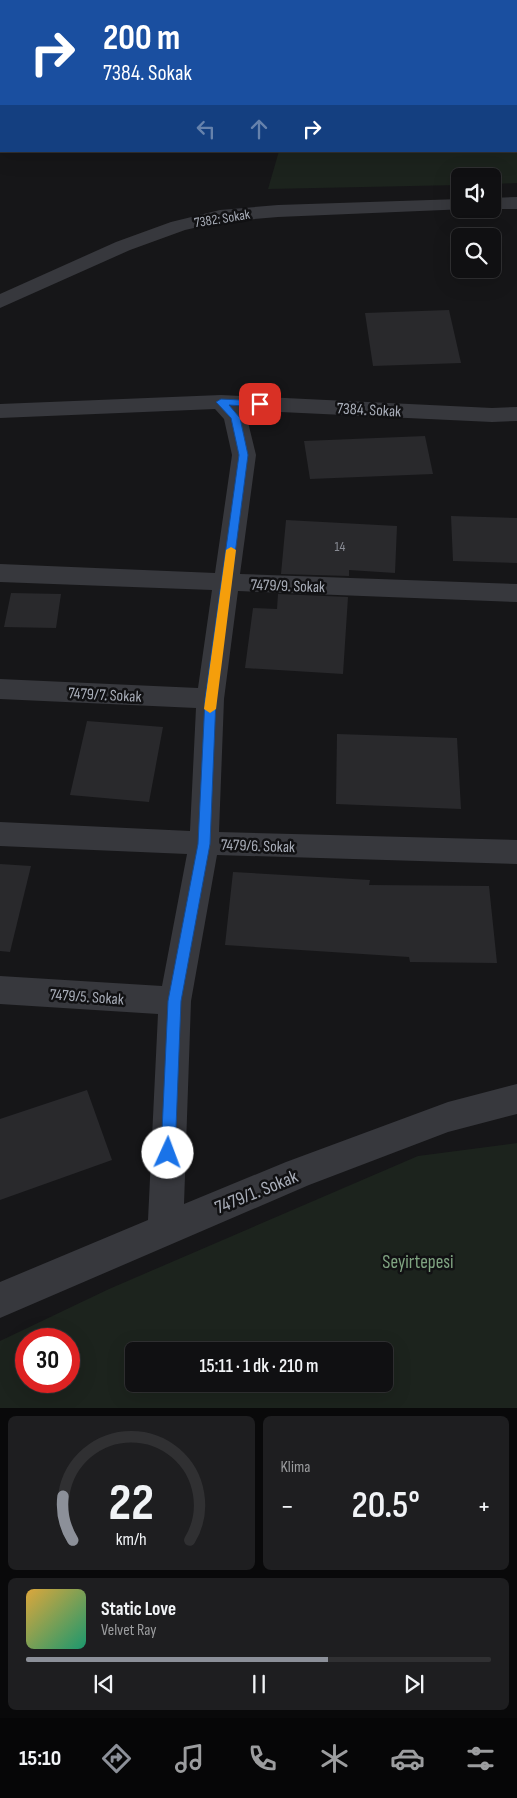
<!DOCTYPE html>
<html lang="tr">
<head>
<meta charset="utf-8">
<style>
  body { margin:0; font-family:"Sofia Sans Condensed",sans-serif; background:#1e1e20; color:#f1f3f6; height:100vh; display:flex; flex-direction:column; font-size:19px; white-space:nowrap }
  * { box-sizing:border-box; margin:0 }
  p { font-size:16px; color:#9c9d9f }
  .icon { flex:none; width:28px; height:28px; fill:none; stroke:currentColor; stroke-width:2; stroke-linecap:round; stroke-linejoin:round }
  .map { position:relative; height:1408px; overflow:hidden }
  .panel { display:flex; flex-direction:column; gap:8px; padding:8px; background:#09090a; flex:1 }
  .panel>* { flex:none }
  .banner { position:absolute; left:0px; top:0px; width:518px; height:152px; box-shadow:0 5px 20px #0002,0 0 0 1px #303032; background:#1a4fa0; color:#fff; overflow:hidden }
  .controls { position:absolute; left:451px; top:168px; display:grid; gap:10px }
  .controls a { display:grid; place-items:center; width:50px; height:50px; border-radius:8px; background:#101012; box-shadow:0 5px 20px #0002,0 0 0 1px #303032; font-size:25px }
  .speed { position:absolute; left:15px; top:1328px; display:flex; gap:10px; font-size:25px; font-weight:700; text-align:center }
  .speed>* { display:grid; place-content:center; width:65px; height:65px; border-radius:50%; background:#101012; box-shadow:0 5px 20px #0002,0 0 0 1px #303032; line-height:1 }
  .speed .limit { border:8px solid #d22; background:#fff; color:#111 }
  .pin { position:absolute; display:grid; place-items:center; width:42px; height:42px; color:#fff; margin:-21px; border-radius:10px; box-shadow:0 2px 8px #0006 }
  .me { position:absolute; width:55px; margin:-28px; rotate:2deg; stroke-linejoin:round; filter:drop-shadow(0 0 4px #0008) }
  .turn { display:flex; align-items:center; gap:18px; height:105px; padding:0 20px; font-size:22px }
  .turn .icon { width:65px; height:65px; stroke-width:2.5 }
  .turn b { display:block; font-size:35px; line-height:42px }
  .lanes { display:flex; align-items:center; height:48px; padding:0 20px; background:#0003; justify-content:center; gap:25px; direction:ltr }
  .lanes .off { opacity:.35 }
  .big { font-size:38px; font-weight:600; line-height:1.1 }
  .panel .tile { flex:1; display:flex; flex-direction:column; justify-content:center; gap:8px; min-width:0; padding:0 18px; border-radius:8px; background:#1e1e20 }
  .panel .dial { align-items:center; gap:0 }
  .dial svg { height:130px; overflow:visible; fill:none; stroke:#303032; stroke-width:7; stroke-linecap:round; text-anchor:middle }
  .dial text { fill:#f1f3f6; stroke:none }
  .song { display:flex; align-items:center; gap:15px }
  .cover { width:60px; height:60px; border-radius:8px; background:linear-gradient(135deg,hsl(40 70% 55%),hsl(160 70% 35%)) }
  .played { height:5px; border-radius:2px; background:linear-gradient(90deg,#8c9099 65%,#303032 65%) }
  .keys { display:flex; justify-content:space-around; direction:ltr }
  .heat { display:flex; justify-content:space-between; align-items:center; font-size:28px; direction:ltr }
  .panel .tiles { flex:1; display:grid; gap:8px; grid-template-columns:1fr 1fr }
  .tile:last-child { grid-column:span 2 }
  .trip { position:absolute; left:125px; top:1342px; width:268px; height:50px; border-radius:8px; background:#101012; box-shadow:0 5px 20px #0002,0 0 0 1px #303032; font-weight:600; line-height:50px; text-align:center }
  .dock { display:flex; height:80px; justify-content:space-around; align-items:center; background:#060607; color:#9c9d9f }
  .dock .icon { width:35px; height:35px }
  .dock .active { color:#8c9099 }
  .dock b { font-size:22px; color:#f1f3f6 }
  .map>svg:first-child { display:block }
  .green { fill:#1c231d; fill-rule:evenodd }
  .building { fill:#29292c }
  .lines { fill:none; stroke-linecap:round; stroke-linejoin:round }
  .minor { fill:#37383d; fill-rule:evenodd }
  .route { fill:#1a73e8; stroke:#114b97 }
  .slow { fill:#f59e0b }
  .labels { text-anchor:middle; stroke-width:5; stroke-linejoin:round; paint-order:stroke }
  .far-street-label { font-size:14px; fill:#a8adb8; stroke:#111113 }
  .number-label { font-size:14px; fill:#888b94 }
  .street-label { font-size:16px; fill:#a8adb8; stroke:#111113 }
  .near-street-label { font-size:19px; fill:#a8adb8; stroke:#111113 }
  .near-park-label { font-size:19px; fill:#7fa381; stroke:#111113 }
</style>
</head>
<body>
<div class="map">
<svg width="517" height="1408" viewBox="0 0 517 1408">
  <rect width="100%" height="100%" fill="#161618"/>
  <!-- green -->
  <g class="green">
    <polygon points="517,40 517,183 493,184 492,176 460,176 460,185 268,189 279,151 516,151"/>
    <path d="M 517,1143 L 517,1408 L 0,1408 L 0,1341 L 109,1289 L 418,1156 ZM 26,1339 L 69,1339 L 69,1381 L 26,1381 ZM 134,1351 L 384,1351 L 384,1384 L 134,1384 Z"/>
  </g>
  <!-- building -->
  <g class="building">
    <polygon points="449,310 461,363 373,366 365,313"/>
    <polygon points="425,436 433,474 310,479 304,441"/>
    <polygon points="451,516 517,518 517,563 453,561"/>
    <polygon points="286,520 397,526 395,573 349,570 349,576 281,574"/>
    <polygon points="11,593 61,594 56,628 4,627"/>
    <polygon points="278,594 348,597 343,674 245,668 253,608 277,609"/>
    <polygon points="87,721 163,727 149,802 70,795"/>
    <polygon points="337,734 457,738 461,809 336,804"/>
    <polygon points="0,864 31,866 10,952 0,951"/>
    <polygon points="233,872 370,880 369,885 489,886 497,963 410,962 409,957 225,945"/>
    <polygon points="87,1090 112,1160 0,1200 0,1119"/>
  </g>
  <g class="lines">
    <!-- minor -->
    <g class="minor">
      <polygon points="176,0 200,0 200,1 177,1"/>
      <rect x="306" y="0" width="16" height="1"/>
      <rect x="516" y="17" width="1" height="10"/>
      <polygon points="517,197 517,209 487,209 492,209 492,198"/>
      <polygon points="460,199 460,209 467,209 278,217 220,222 185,230 130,250 0,308 0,294 116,242 171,222 220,210 278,205"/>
      <polygon points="221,395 492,408 517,407 517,421 492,422 240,410 247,418 256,455 240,574 517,584 517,602 238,591 224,699 219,832 517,840 517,864 217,855 191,1001 184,1204 286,1162 448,1102 517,1084 517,1114 448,1132 309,1185 0,1318 0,1282 148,1220 158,1014 0,1004 0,976 162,986 187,854 0,846 0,822 190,831 196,708 0,699 0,679 198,688 212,590 0,582 0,564 215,573 232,455 224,419 215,409 0,418 0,404"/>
    </g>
  </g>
  <!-- route -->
  <polygon class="route" points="221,399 260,401 264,404 260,407 229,405 240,418 248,455 216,699 210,844 181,1001 175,1153 173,1158 168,1159 163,1158 161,1153 168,1001 198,844 205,699 239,455 231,418 216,402"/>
  <!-- slow -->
  <polygon class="slow" points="231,547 236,550 216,709 210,713 204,709 226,550"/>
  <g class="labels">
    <!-- far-street labels -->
    <g class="far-street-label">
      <text transform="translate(222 218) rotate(-9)" y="5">7382: Sokak</text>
    </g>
    <!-- number labels -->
    <g class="number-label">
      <text x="340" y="551">14</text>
    </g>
    <!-- street labels -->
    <g class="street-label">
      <text transform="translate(369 409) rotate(3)" y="6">7384. Sokak</text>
      <text transform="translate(288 585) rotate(2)" y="6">7479/9. Sokak</text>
      <text transform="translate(105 694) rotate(3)" y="6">7479/7. Sokak</text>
      <text transform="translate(258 845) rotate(2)" y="6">7479/6. Sokak</text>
      <text transform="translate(87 996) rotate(4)" y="6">7479/5. Sokak</text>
    </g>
    <!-- near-street labels -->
    <g class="near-street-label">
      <text transform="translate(256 1191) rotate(-22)" y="7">7479/1. Sokak</text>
    </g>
    <!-- near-park labels -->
    <g class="near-park-label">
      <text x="418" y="1268">Seyirtepesi</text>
    </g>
  </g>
</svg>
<div class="controls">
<a><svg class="icon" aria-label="sound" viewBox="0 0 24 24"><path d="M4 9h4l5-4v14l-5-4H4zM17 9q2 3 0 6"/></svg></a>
<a><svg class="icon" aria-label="search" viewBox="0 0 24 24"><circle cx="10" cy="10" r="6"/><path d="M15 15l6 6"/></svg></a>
</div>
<div class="speed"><div class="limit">30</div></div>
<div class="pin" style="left:260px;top:404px;background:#d93025"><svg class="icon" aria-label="arrive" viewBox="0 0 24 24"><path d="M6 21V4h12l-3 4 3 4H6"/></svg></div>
<svg class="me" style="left:168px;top:1153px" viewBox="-20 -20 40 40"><circle r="19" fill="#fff"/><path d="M0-13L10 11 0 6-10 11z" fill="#1a73e8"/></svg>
<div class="trip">15:11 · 1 dk · 210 m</div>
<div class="banner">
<div class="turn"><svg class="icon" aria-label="right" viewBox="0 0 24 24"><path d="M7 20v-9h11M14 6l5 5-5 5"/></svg><div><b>200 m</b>7384. Sokak</div></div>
<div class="lanes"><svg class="icon off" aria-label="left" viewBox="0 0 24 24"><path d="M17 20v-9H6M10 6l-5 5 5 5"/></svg><svg class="icon off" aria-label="ahead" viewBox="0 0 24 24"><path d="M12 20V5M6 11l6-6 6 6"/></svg><svg class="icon" aria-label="right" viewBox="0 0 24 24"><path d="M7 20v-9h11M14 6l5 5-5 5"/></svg></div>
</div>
</div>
<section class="panel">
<div class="tiles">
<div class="tile dial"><svg viewBox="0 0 100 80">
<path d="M14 69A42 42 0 1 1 86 69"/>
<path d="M14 69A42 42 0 0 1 8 42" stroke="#8c9099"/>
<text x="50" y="56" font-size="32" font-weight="700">22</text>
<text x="50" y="72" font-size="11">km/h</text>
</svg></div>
<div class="tile"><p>Klima</p>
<div class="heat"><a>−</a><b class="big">20.5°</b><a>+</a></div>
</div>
<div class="tile">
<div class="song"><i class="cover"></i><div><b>Static Love</b><p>Velvet Ray</p></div></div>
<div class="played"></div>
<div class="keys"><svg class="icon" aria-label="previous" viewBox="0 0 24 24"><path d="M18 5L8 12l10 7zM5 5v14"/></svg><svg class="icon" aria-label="pause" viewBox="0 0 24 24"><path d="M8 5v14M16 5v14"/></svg><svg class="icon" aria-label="next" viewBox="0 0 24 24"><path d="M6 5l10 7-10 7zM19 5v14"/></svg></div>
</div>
</div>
</section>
<nav class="dock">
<b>15:10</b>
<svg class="icon active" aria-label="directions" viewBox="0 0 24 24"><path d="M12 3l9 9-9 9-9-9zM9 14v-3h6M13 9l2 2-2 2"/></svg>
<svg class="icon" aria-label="music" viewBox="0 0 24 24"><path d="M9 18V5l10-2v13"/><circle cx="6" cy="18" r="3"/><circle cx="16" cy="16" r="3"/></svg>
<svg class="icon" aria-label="phone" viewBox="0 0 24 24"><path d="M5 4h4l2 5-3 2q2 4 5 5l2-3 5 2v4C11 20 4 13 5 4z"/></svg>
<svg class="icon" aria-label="climate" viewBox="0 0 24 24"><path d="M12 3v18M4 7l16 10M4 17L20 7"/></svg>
<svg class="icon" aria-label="car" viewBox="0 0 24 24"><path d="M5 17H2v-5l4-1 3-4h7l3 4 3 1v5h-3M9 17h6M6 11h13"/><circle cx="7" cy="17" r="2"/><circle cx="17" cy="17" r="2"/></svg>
<svg class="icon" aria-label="filters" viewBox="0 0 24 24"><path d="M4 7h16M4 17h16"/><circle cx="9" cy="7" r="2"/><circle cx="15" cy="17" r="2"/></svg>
</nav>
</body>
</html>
